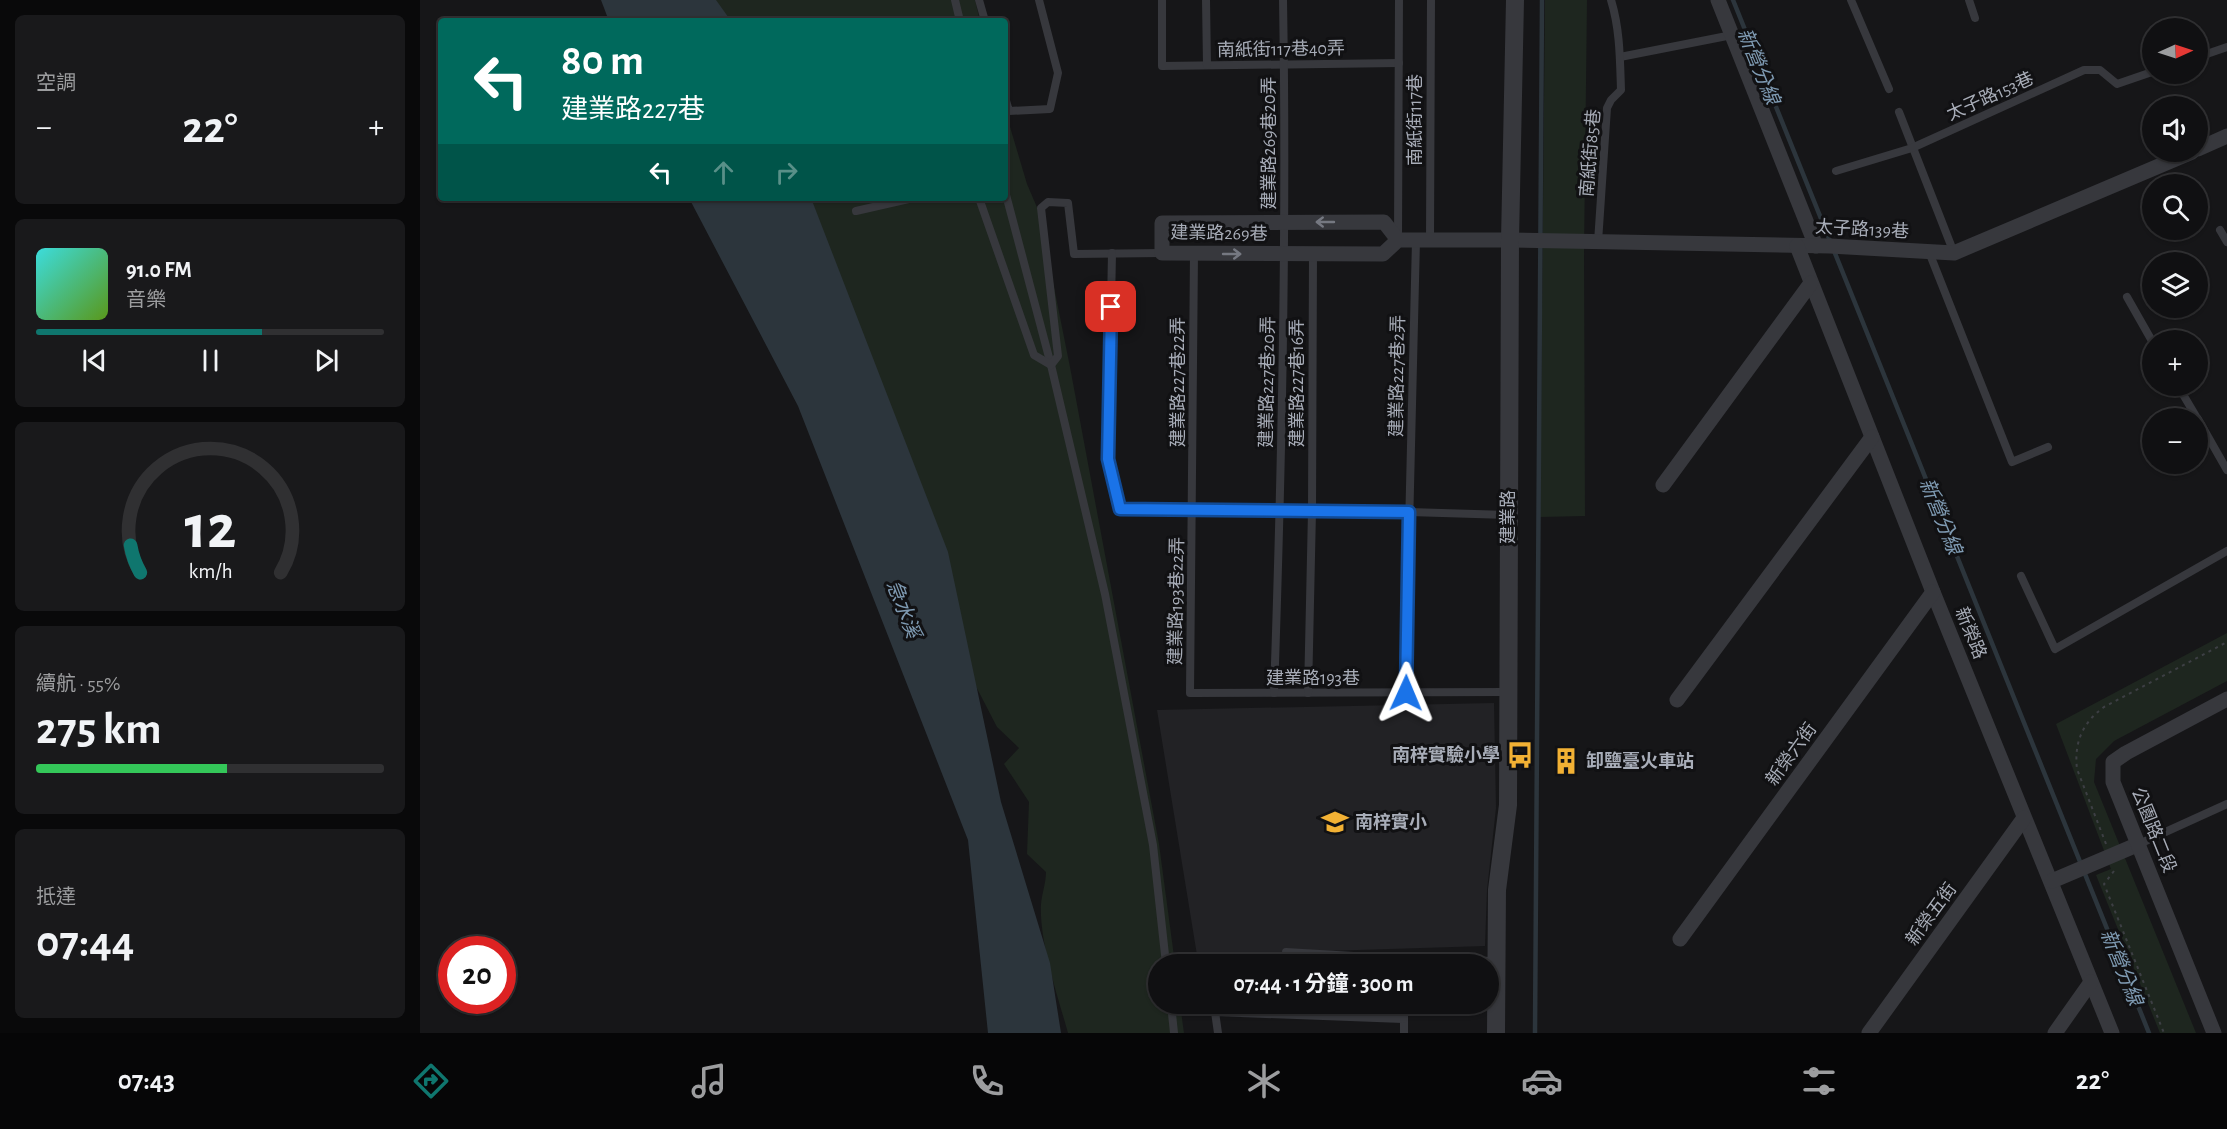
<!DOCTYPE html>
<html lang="zh-TW">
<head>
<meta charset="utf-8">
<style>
  body { margin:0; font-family:"Alegreya Sans","Noto Sans TC",sans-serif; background:#19191b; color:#f1f3f6; height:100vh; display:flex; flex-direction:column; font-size:22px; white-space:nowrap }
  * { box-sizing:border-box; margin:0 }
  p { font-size:20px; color:#9c9d9f }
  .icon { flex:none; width:33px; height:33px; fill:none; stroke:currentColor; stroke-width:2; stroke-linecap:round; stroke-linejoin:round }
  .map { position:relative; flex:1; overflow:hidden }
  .details { display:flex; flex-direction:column; gap:15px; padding:15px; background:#09090a; width:420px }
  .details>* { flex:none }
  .guide { position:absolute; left:18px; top:18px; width:570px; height:183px; border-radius:6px; box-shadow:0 2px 4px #0004,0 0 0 2px #303032; background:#00695c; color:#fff; overflow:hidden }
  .needle { width:39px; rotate:87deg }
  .controls { position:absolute; left:1722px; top:18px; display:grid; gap:12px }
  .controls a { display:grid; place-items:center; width:66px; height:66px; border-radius:50%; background:#101012; box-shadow:0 2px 4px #0004,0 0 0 2px #303032; font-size:30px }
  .speed { position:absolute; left:18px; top:936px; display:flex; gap:12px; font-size:30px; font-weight:700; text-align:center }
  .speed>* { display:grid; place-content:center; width:78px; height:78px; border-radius:50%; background:#101012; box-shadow:0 2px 4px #0004,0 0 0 2px #303032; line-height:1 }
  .speed .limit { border:9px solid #d22; background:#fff; color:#111 }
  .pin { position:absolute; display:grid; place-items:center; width:51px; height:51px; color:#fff; margin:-26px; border-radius:12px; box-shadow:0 3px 9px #0006 }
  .me { position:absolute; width:66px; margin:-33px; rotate:1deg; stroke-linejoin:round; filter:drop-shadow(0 0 4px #0008) }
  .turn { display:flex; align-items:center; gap:21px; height:126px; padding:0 24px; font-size:27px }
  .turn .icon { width:78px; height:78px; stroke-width:2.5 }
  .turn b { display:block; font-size:42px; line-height:51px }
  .lanes { display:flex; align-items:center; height:57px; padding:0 24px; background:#0003; justify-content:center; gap:30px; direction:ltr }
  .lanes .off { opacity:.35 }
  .big { font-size:45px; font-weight:700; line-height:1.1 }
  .details .tile { flex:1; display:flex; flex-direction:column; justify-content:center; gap:9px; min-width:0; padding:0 21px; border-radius:9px; background:#19191b }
  .details .dial { align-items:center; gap:0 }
  .dial svg { height:156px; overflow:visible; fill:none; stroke:#303032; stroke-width:7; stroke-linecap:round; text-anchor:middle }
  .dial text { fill:#f1f3f6; stroke:none }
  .song { display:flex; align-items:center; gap:18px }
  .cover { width:72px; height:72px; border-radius:9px; background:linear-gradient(135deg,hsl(180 70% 55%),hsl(90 70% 35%)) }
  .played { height:6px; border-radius:3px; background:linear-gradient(90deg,#0f766e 65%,#303032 65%) }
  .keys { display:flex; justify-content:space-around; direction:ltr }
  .heat { display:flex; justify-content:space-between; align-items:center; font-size:33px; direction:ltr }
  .charge { height:9px; border-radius:4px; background:linear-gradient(90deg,#34c759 55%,#303032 0) }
  .trip { position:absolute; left:728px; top:954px; width:351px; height:60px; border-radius:30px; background:#101012; box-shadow:0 2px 4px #0004,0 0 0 2px #303032; font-weight:700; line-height:60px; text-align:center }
  .tabs { display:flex; height:96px; justify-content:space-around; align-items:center; background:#060607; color:#9c9d9f }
  .tabs .icon { width:42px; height:42px }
  .tabs .on { color:#0f766e }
  .tabs b { font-size:27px; color:#f1f3f6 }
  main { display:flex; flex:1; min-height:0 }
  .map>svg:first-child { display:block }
  .built { fill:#222225 }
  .green { fill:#1e261f }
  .water { fill:#2c353c }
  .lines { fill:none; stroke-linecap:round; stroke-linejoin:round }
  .stream { stroke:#2c353c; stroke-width:4.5 }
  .path { stroke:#3d3f44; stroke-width:2; stroke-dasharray:3 4.5; stroke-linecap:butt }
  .service { stroke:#37383d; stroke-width:8 }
  .minor { stroke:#37383d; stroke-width:15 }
  .tertiary { stroke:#37383d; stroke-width:18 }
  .oneway { stroke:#757881 }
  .route-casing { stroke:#114b97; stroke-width:15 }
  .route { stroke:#1a73e8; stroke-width:10 }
  .labels { text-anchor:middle; stroke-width:6; stroke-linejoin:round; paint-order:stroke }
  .street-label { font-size:18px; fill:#a8adb8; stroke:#111113 }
  .poi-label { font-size:18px; font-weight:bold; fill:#a8adb8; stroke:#111113; text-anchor:start }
  .water-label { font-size:20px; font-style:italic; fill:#7f9bb3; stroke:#111113 }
</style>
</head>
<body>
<main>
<section class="details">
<div class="tile"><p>空調</p>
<div class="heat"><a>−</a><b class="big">22°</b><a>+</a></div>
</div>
<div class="tile">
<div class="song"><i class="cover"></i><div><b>91.0 FM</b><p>音樂</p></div></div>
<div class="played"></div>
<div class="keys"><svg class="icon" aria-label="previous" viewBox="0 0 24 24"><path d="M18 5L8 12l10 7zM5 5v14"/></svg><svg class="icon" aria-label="pause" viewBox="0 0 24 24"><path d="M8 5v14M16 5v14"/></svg><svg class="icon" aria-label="next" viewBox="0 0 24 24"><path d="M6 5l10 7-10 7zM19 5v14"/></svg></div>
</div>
<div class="tile dial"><svg viewBox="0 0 100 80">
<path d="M14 69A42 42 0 1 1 86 69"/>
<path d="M14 69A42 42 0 0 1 9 55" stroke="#0f766e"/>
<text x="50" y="56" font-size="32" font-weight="700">12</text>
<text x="50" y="72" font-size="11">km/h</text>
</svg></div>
<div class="tile"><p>續航 · 55%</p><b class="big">275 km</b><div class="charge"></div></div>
<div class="tile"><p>抵達</p><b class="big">07:44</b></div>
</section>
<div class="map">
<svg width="1807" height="1033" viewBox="0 0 1807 1033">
  <rect width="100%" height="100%" fill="#161618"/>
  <!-- built -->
  <polygon class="built" points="1074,703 1076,808 1067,890 1065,946 777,955 737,710"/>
  <!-- green -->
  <g class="green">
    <polygon points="280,0 555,0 560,21 294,21"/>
    <polygon points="1125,0 1167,0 1164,253 1165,516 1120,517"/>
    <path d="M 585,110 L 607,184 L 619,212 L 650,367 L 739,844 L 755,964 L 738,964 L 738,1004 L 760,1004 L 764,1033 L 648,1033 C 638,997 619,941 621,904 C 622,893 626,883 626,872 L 607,854 L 609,802 L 584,764 L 599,748 L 577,727 L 502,582 L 356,198 L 585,198 Z"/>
    <polygon points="1807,633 1807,681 1694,741 1676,759 1674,782 1776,1033 1740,1033 1676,875 1691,869 1636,724"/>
  </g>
  <!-- water -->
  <g class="water">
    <polygon points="181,0 296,0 311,21 189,21"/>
    <polygon points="269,198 391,198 528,552 581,802 630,963 641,1033 568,1033 548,840 378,406"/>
  </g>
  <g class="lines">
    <!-- stream -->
    <g class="stream">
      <polyline points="1313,0 1729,1033"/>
      <polyline points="1115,1033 1122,0"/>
    </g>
    <!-- path -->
    <g class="path">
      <path d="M 1686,844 L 1657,769 C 1654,743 1662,723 1684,707 L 1807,642"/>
      <polyline points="1694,871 1684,884 1744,1033"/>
    </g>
    <!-- service -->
    <g class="service">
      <polyline points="535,0 540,21"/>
      <polyline points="559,0 565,21"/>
      <polyline points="742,0 742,66 979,63"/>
      <polyline points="786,0 787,65"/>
      <polyline points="1431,0 1469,89"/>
      <polyline points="1549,0 1555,18"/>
      <polyline points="1200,57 1312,35"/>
      <polyline points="1778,57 1807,47"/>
      <polyline points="585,97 589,111 630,109 638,73 619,0"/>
      <polyline points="1479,112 1534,253"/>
      <polyline points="1416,171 1492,148 1664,70 1680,70 1697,84 1732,72"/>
      <polyline points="585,191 631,365 685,594 733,845 746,964"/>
      <polyline points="559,198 614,355 631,365 638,356 621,208 628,202 648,203 654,254 742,253"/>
      <polyline points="436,211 493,198"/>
      <polyline points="1800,230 1807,242"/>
      <polyline points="978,238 979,0"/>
      <polyline points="1010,240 1011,0"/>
      <path d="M 1178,242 L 1187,108 L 1191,100 L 1201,90 C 1200,60 1200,29 1191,0"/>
      <polyline points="1509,252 1592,462 1628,447"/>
      <polyline points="692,253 688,459 700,509 989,512 1088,515"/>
      <polyline points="774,253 770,693 1087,692"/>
      <polyline points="1707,297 1732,341"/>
      <polyline points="1758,386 1777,418"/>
      <polyline points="1778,419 1807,470"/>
      <polyline points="1601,576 1635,649 1807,551"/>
      <path d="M 854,693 C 862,462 867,231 863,0"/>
      <polyline points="888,693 892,511 893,254"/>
      <polyline points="985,693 996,240"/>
      <polyline points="1719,844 1807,804"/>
      <polyline points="866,952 984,959"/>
      <polyline points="984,964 984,959 1076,961"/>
      <polyline points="751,1004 754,1033"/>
      <polyline points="984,1004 984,1033"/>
      <polyline points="798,1033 795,1012 983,1019"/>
    </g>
    <!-- minor -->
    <g class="minor">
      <polyline points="1298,0 1396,246"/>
      <polyline points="1778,149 1807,136"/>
      <polyline points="978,240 964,222 742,223 742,253 963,254 978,240 1090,240 1410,246 1534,253 1772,152"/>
      <polyline points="1377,246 1513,592 1692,1033"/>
      <polyline points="1243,485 1391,283"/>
      <polyline points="1257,700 1452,437"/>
      <polyline points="1632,881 1719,844"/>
      <polyline points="1260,939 1513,592"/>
      <polyline points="1449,1033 1604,818"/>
      <polyline points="1635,1033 1671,982"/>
      <polyline points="1794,1033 1693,782 1693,762 1706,753 1807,699"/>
    </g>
    <!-- tertiary -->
    <polyline class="tertiary" points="1076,1033 1077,890 1088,805 1090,240 1095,0"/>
  </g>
  <!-- one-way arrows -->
  <defs><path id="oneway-shaft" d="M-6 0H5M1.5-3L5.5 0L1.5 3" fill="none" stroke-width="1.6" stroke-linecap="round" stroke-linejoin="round" transform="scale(1.5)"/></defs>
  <g class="oneway">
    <use href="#oneway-shaft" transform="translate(905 222) rotate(180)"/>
    <use href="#oneway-shaft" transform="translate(812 254)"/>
  </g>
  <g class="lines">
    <defs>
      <polyline id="route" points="691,307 688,459 700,509 989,512 986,693"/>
    </defs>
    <!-- route casing -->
    <use href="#route" class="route-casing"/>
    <!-- route -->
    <use href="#route" class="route"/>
  </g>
  <!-- icons -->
  <defs>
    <symbol id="bus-bare" viewBox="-9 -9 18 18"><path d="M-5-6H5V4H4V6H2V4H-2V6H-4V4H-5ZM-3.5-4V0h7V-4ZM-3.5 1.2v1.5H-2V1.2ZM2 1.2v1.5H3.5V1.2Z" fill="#f2b134" stroke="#111113" stroke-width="2.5" paint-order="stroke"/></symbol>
    <symbol id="building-bare" viewBox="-9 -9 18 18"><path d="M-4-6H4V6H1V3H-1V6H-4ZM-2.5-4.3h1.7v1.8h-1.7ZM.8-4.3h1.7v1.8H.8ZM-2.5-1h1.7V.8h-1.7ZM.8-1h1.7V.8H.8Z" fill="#f2b134" stroke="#111113" stroke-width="2.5" paint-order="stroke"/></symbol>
    <symbol id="school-bare" viewBox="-9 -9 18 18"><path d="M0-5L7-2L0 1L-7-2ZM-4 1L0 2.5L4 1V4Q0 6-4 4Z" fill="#f2b134" stroke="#111113" stroke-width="2.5" paint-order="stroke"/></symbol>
  </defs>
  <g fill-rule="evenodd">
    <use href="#bus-bare" x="1081" y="736" width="38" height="38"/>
    <use href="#building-bare" x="1127" y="742" width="38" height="38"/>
    <use href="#school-bare" x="896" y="803" width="38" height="38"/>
  </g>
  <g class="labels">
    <!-- street labels -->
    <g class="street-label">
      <text transform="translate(861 49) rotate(-1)" y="6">南紙街117巷40弄</text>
      <text transform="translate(1570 96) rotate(-24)" y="6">太子路153巷</text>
      <text transform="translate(995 120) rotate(-90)" y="6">南紙街117巷</text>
      <text transform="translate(849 143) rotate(-90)" y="6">建業路269巷20弄</text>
      <text transform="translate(1170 153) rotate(-85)" y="6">南紙街85巷</text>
      <text transform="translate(1442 229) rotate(3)" y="6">太子路139巷</text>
      <text transform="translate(799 233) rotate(1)" y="6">建業路269巷</text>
      <text transform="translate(977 376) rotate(-89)" y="6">建業路227巷2弄</text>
      <text transform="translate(758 382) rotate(-90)" y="6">建業路227巷22弄</text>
      <text transform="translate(847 382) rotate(-89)" y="6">建業路227巷20弄</text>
      <text transform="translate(877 383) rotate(-90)" y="6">建業路227巷16弄</text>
      <text transform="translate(1088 517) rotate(-90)" y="6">建業路</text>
      <text transform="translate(756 601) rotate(-89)" y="6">建業路193巷22弄</text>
      <text transform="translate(1551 633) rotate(68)" y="6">新榮路</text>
      <text x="893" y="684">建業路193巷</text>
      <text transform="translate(1371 754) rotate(-54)" y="6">新榮六街</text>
      <text transform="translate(1734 830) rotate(68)" y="6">公園路二段</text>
      <text transform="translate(1511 914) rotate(-54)" y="6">新榮五街</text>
    </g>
    <!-- poi labels -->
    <g class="poi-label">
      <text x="1080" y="761" text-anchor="end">南梓實驗小學</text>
      <text x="1166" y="767">卸鹽臺火車站</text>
      <text x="935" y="828">南梓實小</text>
    </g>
    <!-- water labels -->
    <g class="water-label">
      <text transform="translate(1339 66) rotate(68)" y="7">新營分線</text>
      <text transform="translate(1521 516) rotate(68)" y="7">新營分線</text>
      <text transform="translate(484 609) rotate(69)" y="7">急水溪</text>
      <text transform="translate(1702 967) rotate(68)" y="7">新營分線</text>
    </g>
  </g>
</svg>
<div class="controls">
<a><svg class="needle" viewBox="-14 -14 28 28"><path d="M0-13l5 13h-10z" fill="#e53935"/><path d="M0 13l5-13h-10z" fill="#9c9d9f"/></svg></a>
<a><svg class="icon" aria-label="sound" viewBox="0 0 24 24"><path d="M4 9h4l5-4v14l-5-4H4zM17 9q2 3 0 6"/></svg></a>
<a><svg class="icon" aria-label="search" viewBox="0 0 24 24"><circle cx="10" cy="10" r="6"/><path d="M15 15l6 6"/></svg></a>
<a><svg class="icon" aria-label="layers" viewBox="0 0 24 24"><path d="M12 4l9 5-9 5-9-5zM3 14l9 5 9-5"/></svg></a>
<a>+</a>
<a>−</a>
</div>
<div class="speed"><div class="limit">20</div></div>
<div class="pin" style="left:691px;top:307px;background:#d93025"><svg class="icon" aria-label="arrive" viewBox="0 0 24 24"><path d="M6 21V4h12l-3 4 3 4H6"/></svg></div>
<svg class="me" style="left:986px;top:693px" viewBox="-20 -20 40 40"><path d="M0-17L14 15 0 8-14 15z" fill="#1a73e8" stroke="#fff" stroke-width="4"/></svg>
<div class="trip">07:44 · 1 分鐘 · 300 m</div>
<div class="guide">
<div class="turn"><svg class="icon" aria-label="left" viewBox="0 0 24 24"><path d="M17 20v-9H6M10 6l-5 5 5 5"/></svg><div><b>80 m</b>建業路227巷</div></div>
<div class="lanes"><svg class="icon" aria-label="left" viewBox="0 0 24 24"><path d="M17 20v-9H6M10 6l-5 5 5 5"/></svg><svg class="icon off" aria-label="ahead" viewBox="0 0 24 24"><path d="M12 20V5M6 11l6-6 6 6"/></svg><svg class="icon off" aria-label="right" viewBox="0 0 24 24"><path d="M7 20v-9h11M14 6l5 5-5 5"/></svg></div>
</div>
</div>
</main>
<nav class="tabs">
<b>07:43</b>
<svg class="icon on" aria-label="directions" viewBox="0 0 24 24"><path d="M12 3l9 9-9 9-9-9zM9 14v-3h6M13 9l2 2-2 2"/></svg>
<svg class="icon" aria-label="music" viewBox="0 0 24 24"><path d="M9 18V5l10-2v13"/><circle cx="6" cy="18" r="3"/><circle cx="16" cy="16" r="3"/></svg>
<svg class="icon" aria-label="phone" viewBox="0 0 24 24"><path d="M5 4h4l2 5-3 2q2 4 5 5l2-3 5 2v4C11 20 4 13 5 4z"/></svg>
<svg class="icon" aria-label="climate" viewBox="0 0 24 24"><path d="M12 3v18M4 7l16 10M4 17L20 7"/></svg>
<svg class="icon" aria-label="car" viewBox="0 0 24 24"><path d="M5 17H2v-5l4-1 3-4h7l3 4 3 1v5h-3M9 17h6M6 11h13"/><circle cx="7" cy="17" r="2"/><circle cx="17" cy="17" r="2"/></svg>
<svg class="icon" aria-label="filters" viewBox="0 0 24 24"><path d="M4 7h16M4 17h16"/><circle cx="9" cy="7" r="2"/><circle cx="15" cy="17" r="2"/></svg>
<b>22°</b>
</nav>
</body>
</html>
